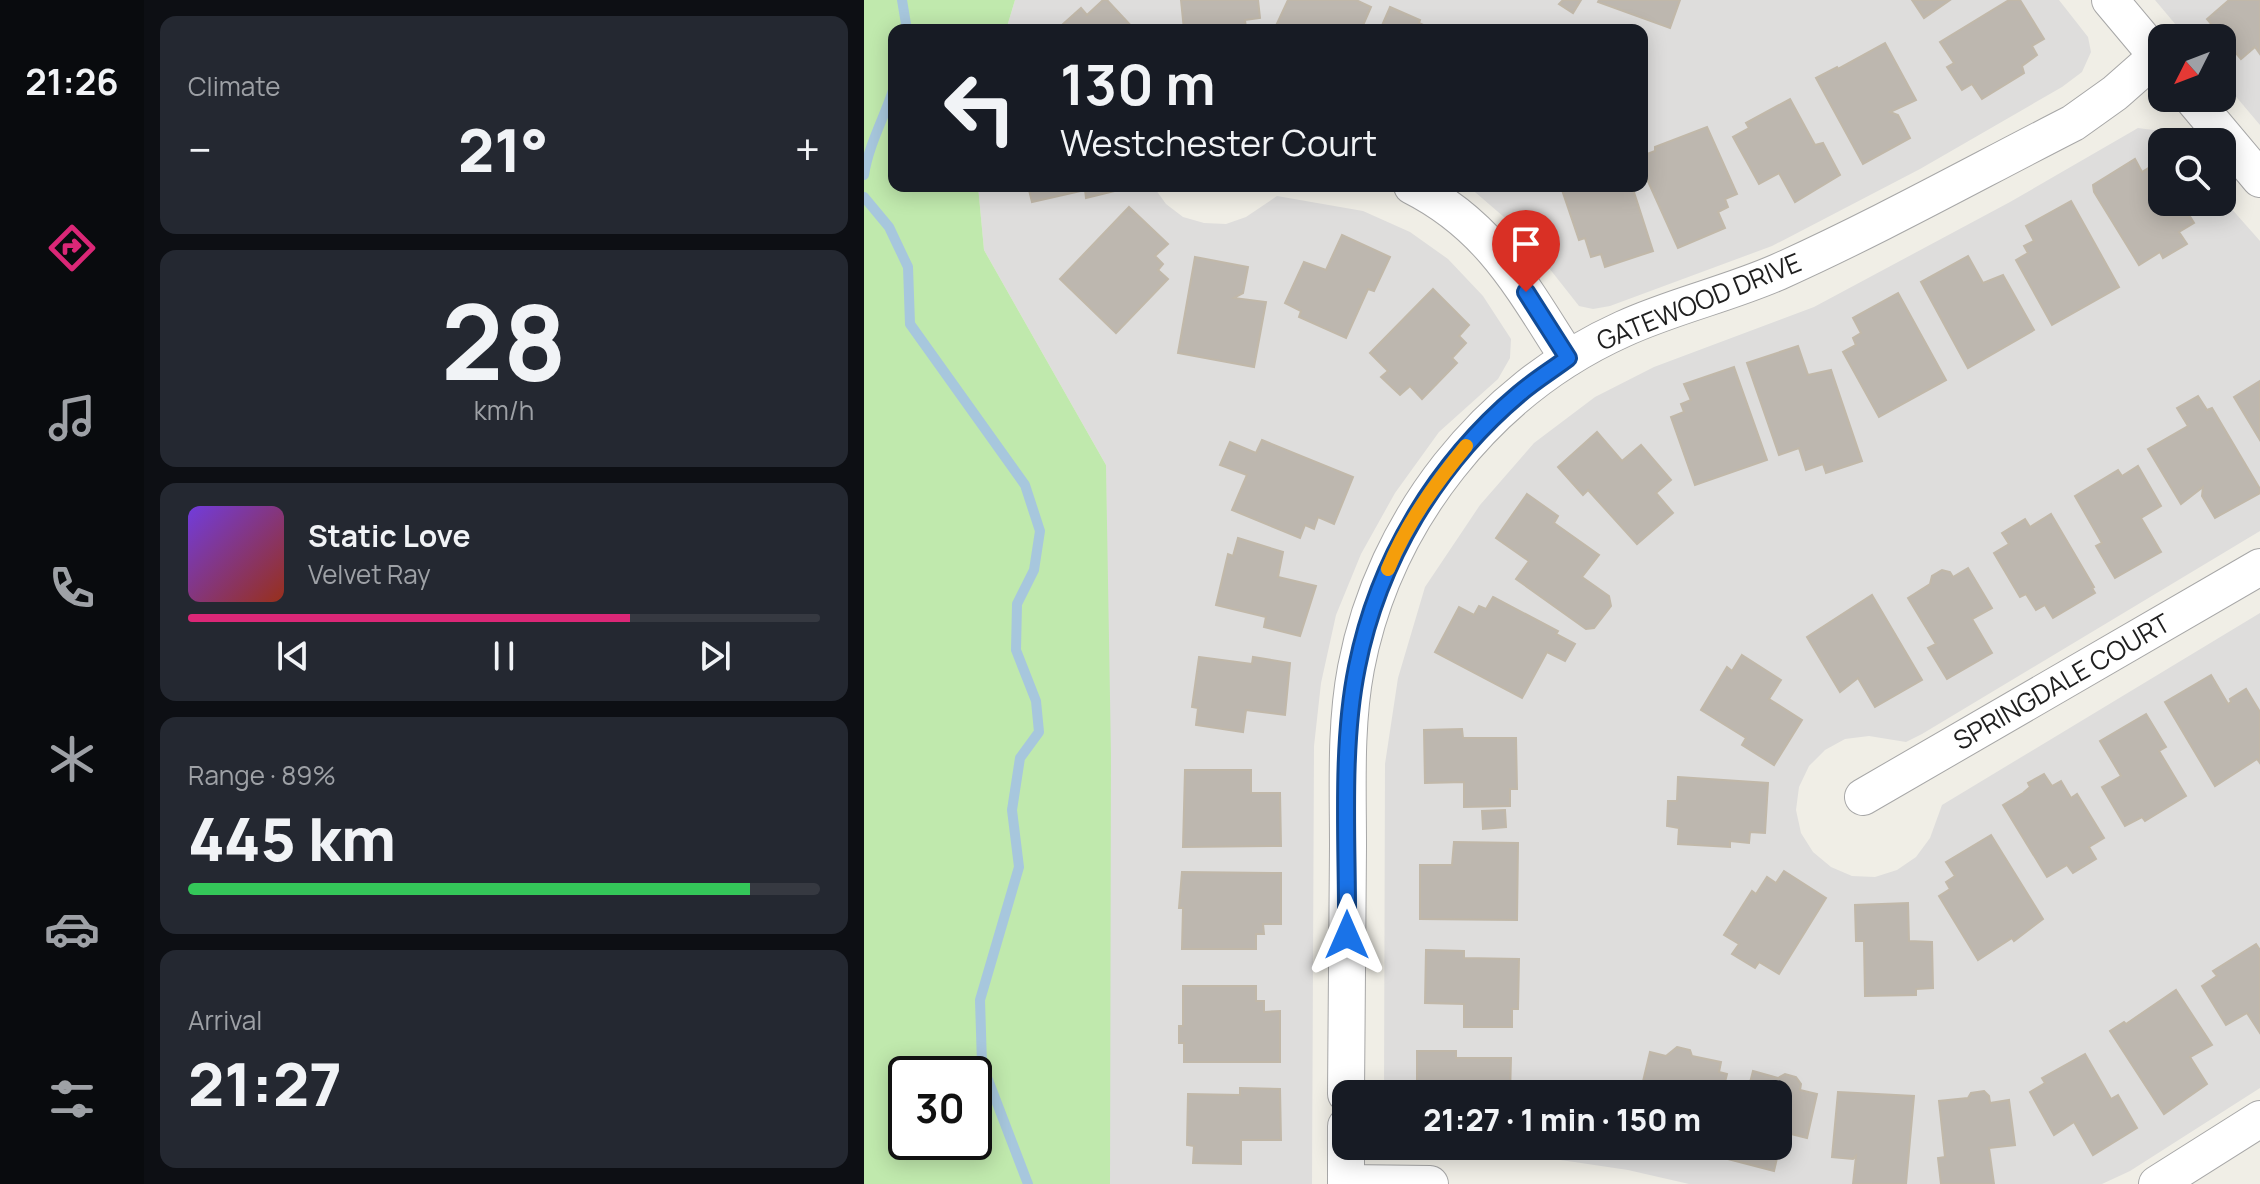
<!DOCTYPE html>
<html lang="en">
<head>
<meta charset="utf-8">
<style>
  body { margin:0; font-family:Manrope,sans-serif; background:#242831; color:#f1f3f6; height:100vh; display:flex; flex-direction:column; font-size:30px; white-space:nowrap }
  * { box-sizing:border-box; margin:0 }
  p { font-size:26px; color:#9ea1a6 }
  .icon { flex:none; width:44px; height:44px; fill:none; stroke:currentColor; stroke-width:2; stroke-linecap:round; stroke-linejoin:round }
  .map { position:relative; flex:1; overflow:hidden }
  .side { display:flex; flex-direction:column; gap:16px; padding:16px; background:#0d0f14; width:720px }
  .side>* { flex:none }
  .top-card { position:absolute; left:24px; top:24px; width:760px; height:168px; border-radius:16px; box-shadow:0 4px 20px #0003; background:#171b24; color:#f1f3f6; overflow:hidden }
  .needle { width:52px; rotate:228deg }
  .fabs { position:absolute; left:1284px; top:24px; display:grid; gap:16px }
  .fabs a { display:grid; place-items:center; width:88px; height:88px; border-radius:16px; background:#171b24; box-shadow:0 4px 20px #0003; font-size:40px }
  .speed { position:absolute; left:24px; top:1056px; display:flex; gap:16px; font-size:40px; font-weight:700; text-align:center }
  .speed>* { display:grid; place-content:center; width:104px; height:104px; border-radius:50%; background:#171b24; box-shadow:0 4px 20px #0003; line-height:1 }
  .speed .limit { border:4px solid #111; border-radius:12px; background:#fff; color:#111 }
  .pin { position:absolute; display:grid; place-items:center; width:68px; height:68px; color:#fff; margin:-82px -34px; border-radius:50% 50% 50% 0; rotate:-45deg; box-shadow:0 0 8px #0007 }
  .pin .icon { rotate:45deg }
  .me { position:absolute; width:88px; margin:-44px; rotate:0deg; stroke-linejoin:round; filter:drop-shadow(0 0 6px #0008) }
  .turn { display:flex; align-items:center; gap:28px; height:168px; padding:0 40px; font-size:36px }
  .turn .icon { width:104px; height:104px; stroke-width:2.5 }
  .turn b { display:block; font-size:56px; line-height:68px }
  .big { font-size:60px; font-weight:800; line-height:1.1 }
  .side .widget { flex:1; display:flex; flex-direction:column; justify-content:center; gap:12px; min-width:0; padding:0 28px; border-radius:16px; background:#242831 }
  .side .dial { align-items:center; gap:0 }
  .dial b { font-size:104px; line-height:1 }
  .song { display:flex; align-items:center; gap:24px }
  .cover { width:96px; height:96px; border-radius:12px; background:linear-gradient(135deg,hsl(260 70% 55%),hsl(10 70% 35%)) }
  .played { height:8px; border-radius:4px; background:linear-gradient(90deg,#db2777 70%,#363941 70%) }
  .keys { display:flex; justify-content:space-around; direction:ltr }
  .heat { display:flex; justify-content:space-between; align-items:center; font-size:44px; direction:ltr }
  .charge { height:12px; border-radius:6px; background:linear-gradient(90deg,#34c759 89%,#363941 0) }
  .trip { position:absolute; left:468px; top:1080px; width:460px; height:80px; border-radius:16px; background:#171b24; box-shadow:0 4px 20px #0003; font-weight:800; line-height:80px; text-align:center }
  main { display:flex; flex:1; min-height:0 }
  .menu { display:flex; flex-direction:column; width:144px; justify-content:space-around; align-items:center; background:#090b0e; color:#9ea1a6 }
  .menu .icon { width:56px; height:56px }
  .menu .on { color:#db2777 }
  .menu b { font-size:36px; color:#f1f3f6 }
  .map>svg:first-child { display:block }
  .residential { fill:#dedddc }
  .grass { fill:#c0e9ad; fill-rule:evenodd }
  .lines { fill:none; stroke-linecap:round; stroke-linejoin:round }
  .stream { stroke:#a7c7dd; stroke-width:10 }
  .building { fill:#bdb7af; stroke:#c1b8a9; stroke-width:2 }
  .minor-casing { stroke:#a7a7a7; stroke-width:38 }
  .minor { stroke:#fff; stroke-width:36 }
  .route-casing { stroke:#114b97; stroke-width:20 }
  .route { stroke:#1a73e8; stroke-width:14 }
  .slow { stroke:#f59e0b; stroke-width:14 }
  .labels { text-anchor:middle; stroke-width:6; stroke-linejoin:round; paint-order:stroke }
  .street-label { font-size:26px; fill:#202020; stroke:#fff }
</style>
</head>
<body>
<main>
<nav class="menu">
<b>21:26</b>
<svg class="icon on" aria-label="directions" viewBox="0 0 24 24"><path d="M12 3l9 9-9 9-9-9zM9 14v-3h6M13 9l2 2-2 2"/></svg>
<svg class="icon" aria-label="music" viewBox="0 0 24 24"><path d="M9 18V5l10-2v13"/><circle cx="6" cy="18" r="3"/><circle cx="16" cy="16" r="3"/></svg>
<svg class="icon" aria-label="phone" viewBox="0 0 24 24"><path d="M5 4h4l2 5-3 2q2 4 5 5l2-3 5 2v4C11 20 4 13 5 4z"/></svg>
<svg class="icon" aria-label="climate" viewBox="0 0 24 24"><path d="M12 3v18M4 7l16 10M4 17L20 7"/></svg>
<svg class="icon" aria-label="car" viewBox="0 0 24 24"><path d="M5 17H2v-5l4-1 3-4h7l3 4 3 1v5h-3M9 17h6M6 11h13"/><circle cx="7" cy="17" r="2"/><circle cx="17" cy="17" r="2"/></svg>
<svg class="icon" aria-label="filters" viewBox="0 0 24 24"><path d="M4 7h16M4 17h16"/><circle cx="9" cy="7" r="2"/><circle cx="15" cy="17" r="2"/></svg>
</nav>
<section class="side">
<div class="widget"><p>Climate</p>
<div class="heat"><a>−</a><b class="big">21°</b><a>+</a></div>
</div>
<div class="widget dial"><b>28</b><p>km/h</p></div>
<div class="widget">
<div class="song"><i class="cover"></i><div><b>Static Love</b><p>Velvet Ray</p></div></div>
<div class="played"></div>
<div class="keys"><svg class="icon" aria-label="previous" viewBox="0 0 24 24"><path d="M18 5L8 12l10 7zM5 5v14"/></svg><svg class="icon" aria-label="pause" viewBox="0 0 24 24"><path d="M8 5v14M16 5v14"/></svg><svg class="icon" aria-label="next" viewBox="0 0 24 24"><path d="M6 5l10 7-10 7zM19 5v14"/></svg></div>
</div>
<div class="widget"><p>Range · 89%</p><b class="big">445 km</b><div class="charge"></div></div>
<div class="widget"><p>Arrival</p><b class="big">21:27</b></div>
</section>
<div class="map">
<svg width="1396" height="1184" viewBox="0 0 1396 1184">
  <rect width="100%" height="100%" fill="#f0eee6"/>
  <!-- residential -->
  <g class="residential">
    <polygon points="151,0 1195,0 1224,37 1227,52 1218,72 1198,87 1056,169 908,246 746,306 729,309 715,306 655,230 604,186 778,186 778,30 142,30"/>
    <polygon points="1291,0 1396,0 1396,125 1358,80 1358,38 1323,38"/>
    <polygon points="1274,128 1297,131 1308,142 1298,142 1298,202 1358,202 1358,198 1396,241 1396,531 1058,734 1042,742 1005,736 981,739 961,750 945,766 935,787 932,810 937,833 949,852 967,867 988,876 1011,877 1033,870 1052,857 1066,838 1078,805 1396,613 1396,1088 1266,1171 1238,1184 825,1184 764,1170 690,1159 540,1156 530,1146 914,1146 914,1094 520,1094 521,764 534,678 561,587 616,505 670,443 731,397 790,367 950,307 1146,202"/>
    <polygon points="114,186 289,186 302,204 319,217 340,223 362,224 382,217 413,196 499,211 546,232 584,259 619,296 647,339 646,358 634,379 575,432 531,493 497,554 472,615 457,683 450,746 448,1184 246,1184 242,465 120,250"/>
  </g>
  <!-- grass -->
  <path class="grass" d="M 0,0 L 151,0 L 142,30 L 30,30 L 30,186 L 114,186 L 120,250 L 242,465 L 247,755 L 246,1184 L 0,1184 ZM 42,1074 L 110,1074 L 110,1142 L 42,1142 Z"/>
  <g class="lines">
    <!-- stream -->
    <g class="stream">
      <polyline points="38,0 43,30"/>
      <path d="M 0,175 C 5,143 21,117 30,87"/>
      <polyline points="0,197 25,227 44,267 46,324 161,485 176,531 170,570 153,604 152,650 172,701 175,732 156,758 148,810 155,867 116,1000 118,1064 164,1184"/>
    </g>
  </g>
  <!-- building -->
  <g class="building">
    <polygon points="239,0 243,0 271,30 200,30 197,26 217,8 223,15"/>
    <polygon points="317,0 394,0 396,18 381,20 382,28 371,30 320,30"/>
    <polygon points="424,0 492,0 507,7 497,30 410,30"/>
    <polygon points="699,0 717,0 709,13 695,4"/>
    <polygon points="735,0 816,0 806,28 734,2"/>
    <polygon points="1048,0 1086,0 1060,18"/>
    <polygon points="1145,0 1156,0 1180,39 1168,46 1173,55 1158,66 1160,73 1118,99 1108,84 1098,90 1083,67 1090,63 1076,42"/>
    <polygon points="1365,0 1396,0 1396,54 1391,47 1377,59 1343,19"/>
    <polygon points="526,7 556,20 555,23 570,30 516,30"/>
    <polygon points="1021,43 1052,100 1026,112 1034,115 1046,138 999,164 952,78 973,67 974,69"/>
    <polygon points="926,99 951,145 959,143 976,175 931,202 915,173 895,184 869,137 885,128 882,123"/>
    <polygon points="843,127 873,194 861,199 864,207 854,212 861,228 814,248 778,168 778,156 791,151 791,147"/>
    <polygon points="1271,159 1278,172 1286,167 1292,174 1298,183 1298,202 1317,202 1330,223 1315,232 1323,244 1299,258 1296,252 1275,265 1230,192 1229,185"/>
    <polygon points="164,186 259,186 259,189 222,198 221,190 168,202"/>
    <polygon points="712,186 768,186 789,251 741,267 737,254 727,257 721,238 715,240 698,190"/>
    <polygon points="1207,201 1255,287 1188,325 1152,260 1164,253 1160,246 1170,241 1162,226"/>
    <polygon points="265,207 304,244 291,256 299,264 294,270 304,279 252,333 196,279"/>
    <polygon points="478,235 526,257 510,291 504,289 482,338 435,317 437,311 421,303 440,262 462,270"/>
    <polygon points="1104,256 1119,283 1139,275 1170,330 1104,368 1057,282"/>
    <polygon points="331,257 384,267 379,293 370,298 402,302 390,367 314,353"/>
    <polygon points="569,289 605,325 595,336 602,343 588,358 593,363 558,399 546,386 536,395 517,377 524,371 506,353"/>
    <polygon points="1034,293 1082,380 1015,417 979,352 992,345 989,338 997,333 989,318"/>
    <polygon points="934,346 944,375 967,370 998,461 962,473 959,464 942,470 935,448 915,455 883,363"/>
    <polygon points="870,367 903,460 831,485 807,417 820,412 817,404 827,400 820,384"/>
    <polygon points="1396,381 1396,440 1370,397"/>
    <polygon points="1334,396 1343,410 1348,408 1396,489 1396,493 1351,518 1338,496 1339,487 1317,504 1284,449 1324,426 1313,408"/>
    <polygon points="733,432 758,461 777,445 807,480 792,493 809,513 773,544 724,490 719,495 694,467"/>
    <polygon points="398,440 489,477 470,524 454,517 450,529 441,525 436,538 368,510 383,475 356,465 366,442 392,453"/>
    <polygon points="1274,466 1297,506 1277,518 1297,552 1251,578 1232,546 1238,543 1211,496 1254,470 1258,476"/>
    <polygon points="663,494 694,516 690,523 735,555 718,577 745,596 747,606 730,628 722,629 652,579 665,561 632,538"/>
    <polygon points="1187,514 1230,587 1228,588 1231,593 1189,618 1181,605 1172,610 1162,594 1156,597 1130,553 1145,544 1138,533 1161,519 1166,527"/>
    <polygon points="374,538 419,552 414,577 452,586 436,636 400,627 402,617 352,605 364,554 369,556"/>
    <polygon points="1104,568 1128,608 1108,619 1128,653 1083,679 1064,648 1072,644 1044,598 1066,584 1068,576 1078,570 1086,572 1089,577"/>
    <polygon points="1008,595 1058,680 1011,707 994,678 976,692 943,637"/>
    <polygon points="629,597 694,631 692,634 711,644 701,661 683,652 658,698 571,652 595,607 610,615 615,606 622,609"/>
    <polygon points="878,655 917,680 905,699 938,720 910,765 878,745 882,738 837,710 863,667 868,671"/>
    <polygon points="335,657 388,664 389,657 426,663 421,715 382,710 379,732 332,725 334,708 328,707"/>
    <polygon points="1347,675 1364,704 1367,702 1366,699 1382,689 1396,712 1396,763 1393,759 1351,786 1301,702"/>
    <polygon points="1282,714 1302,747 1295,751 1322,796 1281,821 1278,817 1261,826 1238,787 1257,776 1236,741"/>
    <polygon points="598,729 599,738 652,738 653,789 646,789 646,806 600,807 600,782 561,783 560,730"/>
    <polygon points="321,770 387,770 387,793 416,793 417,846 319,847"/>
    <polygon points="1180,774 1188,786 1197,781 1207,798 1213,794 1240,838 1225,847 1232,859 1209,873 1203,865 1183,877 1139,805 1159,793 1166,787 1164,783"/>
    <polygon points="814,777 904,783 901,833 886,832 885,843 866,841 866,847 814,844 815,828 803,826 804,801 813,801"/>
    <polygon points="641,810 642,827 619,829 618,811"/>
    <polygon points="1127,835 1179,919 1150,941 1148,938 1114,960 1075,896 1086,889 1082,882 1091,876 1082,862"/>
    <polygon points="590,842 654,843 653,920 556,919 556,865 588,865"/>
    <polygon points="920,871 962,898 915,974 895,962 891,968 868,954 875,944 860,935 888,891 892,894 903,877 912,883"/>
    <polygon points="318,872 417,873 417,924 399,924 400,934 392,934 392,949 318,949 319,908 315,908"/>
    <polygon points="1044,903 1045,941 1068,942 1069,988 1052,989 1052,995 1001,996 1000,941 992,941 991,905"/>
    <polygon points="1392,944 1396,950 1396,1033 1383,1013 1362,1025 1338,986 1353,976 1349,971"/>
    <polygon points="562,950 600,951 600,958 655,959 654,1009 648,1009 648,1027 600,1027 600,1004 561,1003"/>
    <polygon points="319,986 392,986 392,1001 400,1001 400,1012 416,1011 416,1062 320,1062 320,1043 315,1043 315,1026 319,1026"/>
    <polygon points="1312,990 1348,1045 1326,1057 1343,1084 1300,1114 1246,1031 1260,1022 1262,1024"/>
    <polygon points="813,1047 826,1050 828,1056 857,1062 855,1072 863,1074 858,1094 776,1094 786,1052 802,1056"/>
    <polygon points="553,1051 592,1051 592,1058 647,1058 646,1094 553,1094"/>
    <polygon points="1221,1054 1247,1099 1254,1095 1273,1128 1229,1155 1210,1122 1190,1135 1166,1092 1181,1083 1178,1078"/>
    <polygon points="889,1071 914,1078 921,1074 932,1077 937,1084 936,1090 953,1094 943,1138 919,1132 910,1171 860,1158 863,1146 914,1146 914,1094 883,1094"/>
    <polygon points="376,1088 416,1089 417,1140 377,1140 377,1164 329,1163 330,1146 323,1145 324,1094 376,1095"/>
    <polygon points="1120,1091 1125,1096 1126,1103 1145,1100 1151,1145 1125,1148 1130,1184 1077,1184 1074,1158 1081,1157 1075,1101 1104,1098 1107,1093"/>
    <polygon points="974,1092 1050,1096 1042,1184 989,1184 992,1156 989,1159 968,1157"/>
    <polygon points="807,1146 842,1146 840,1154"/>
  </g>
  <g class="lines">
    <defs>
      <g id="minor">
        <polyline points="1246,0 1298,62"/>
        <polyline points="1328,98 1396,179"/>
        <path d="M 548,186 C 627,226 658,287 704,358"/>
        <polyline points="999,797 1396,567"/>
        <path d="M 482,1094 C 483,1011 483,929 484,846 C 484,787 481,726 492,668 C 520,521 623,390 759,329 C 809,306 864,294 914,272 C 1014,227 1111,173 1209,123 L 1251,93 L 1293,56"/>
        <polyline points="482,1183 566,1184"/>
        <polyline points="482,1184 482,1126"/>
        <polyline points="1293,1184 1396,1119"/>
      </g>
    </defs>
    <!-- minor casing -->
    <use href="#minor" class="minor-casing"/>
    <!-- minor -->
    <use href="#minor" class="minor"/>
  </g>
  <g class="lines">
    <defs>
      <path id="route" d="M 483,935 C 484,850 476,750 493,667 C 514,561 572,464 655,394 C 670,381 688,370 704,358 L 662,292"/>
    </defs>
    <!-- route casing -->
    <use href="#route" class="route-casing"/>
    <!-- route -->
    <use href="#route" class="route"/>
    <!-- slow -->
    <path class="slow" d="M 524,569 C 543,523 571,484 602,446"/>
  </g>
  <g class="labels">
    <!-- street labels -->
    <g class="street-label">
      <text transform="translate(835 302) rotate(-22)" y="9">GATEWOOD DRIVE</text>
      <text transform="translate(1198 682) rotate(-30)" y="9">SPRINGDALE COURT</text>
    </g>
  </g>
</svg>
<div class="fabs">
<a><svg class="needle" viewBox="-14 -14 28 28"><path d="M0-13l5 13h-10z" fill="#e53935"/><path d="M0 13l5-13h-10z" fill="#9ea1a6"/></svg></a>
<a><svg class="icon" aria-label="search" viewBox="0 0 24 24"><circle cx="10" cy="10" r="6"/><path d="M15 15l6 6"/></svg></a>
</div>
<div class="speed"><div class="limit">30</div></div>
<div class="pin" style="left:662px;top:292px;background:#d93025"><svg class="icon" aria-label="arrive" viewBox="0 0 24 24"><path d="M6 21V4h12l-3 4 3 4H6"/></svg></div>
<svg class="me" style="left:483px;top:935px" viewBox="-20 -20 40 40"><path d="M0-17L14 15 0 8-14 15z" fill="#1a73e8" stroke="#fff" stroke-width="4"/></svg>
<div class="trip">21:27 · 1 min · 150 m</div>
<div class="top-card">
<div class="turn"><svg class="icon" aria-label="left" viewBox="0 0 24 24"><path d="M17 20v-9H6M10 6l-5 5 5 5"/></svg><div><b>130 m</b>Westchester Court</div></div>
</div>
</div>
</main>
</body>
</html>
